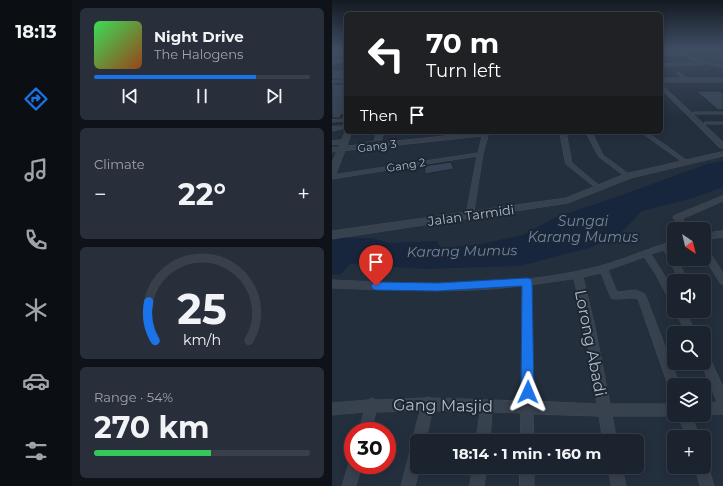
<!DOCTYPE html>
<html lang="en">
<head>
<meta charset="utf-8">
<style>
  body { margin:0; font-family:Montserrat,sans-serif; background:#282f3a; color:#f1f3f6; height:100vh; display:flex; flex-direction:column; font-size:15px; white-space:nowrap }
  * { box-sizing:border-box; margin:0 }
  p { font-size:13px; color:#a0a4aa }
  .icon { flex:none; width:22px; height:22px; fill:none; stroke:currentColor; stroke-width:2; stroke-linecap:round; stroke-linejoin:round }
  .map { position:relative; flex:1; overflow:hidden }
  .sheet { display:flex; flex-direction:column; gap:8px; padding:8px; background:#0f1319; width:260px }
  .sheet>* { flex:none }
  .top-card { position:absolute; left:12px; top:12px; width:319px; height:122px; border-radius:6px; box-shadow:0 2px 10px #0003,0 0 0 1px #39404a; background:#202124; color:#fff; overflow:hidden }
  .needle { width:26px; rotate:145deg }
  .tools { position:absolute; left:335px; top:222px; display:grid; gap:8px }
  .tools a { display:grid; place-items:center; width:44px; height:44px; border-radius:6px; background:#1b232e; box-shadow:0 2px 10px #0003,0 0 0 1px #39404a; font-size:20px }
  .speed { position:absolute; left:12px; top:422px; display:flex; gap:8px; font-size:20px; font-weight:700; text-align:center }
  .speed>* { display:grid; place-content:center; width:52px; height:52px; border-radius:50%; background:#1b232e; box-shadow:0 2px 10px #0003,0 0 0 1px #39404a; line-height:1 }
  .speed .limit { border:6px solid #d22; background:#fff; color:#111 }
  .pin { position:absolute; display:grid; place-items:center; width:34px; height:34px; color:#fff; margin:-41px -17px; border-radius:50% 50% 50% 0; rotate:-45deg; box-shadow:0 0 4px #0007 }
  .pin .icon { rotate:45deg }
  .me { position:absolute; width:44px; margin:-22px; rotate:1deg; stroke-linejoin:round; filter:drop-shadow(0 0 3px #0008) }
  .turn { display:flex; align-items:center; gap:14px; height:84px; padding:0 16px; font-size:18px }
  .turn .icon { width:52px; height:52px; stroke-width:2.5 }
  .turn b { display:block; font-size:28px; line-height:34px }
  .then { display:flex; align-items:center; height:38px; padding:0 16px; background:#0003; gap:8px; font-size:15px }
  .big { font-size:30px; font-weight:700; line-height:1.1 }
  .sheet .tile { flex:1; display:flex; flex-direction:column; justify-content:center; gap:6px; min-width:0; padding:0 14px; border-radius:6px; background:#282f3a }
  .sheet .dial { align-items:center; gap:0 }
  .dial svg { height:104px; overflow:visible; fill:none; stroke:#39404a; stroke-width:7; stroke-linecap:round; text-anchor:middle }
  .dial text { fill:#f1f3f6; stroke:none }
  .song { display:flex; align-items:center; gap:12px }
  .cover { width:48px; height:48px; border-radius:6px; background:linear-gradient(135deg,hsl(130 70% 55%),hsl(20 70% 35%)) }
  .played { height:4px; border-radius:2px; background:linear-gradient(90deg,#1a73e8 75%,#39404a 75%) }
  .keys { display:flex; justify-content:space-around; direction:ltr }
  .heat { display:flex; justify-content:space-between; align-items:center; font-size:22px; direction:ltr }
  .charge { height:6px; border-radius:3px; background:linear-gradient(90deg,#34c759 54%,#39404a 0) }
  .trip { position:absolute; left:78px; top:434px; width:234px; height:40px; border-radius:6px; background:#1b232e; box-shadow:0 2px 10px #0003,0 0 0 1px #39404a; font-weight:700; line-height:40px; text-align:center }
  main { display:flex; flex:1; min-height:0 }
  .dock { display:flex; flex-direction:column; width:72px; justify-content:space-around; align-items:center; background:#0b0e12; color:#a0a4aa }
  .dock .icon { width:28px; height:28px }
  .dock .on { color:#1a73e8 }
  .dock b { font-size:18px; color:#f1f3f6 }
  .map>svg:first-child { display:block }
  .green { fill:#263c3f }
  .water { fill:#17263c }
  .building { fill:#364354; stroke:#1f2835 }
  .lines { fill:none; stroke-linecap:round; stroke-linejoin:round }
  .minor-casing { stroke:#414a57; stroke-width:1 }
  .tertiary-casing { stroke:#414a57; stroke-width:1 }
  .minor { fill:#38414e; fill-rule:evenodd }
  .tertiary { fill:#38414e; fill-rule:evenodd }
  .route { fill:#1a73e8; stroke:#114b97 }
  .labels { text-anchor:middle; stroke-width:4; stroke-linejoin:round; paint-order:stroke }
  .far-street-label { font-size:11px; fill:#b4bcc9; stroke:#1d2633 }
  .street-label { font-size:13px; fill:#b4bcc9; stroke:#1d2633 }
  .water-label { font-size:14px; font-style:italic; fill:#6d86a8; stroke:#1d2633 }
  .near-street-label { font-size:16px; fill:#b4bcc9; stroke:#1d2633 }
</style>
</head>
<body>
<main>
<nav class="dock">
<b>18:13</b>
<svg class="icon on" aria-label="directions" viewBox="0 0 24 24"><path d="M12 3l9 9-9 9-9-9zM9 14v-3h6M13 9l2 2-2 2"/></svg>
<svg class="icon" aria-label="music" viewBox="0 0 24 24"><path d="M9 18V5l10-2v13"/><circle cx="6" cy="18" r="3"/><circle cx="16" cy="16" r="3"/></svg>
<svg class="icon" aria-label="phone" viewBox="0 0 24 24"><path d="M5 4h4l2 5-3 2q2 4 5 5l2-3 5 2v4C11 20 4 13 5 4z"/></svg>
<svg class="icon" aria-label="climate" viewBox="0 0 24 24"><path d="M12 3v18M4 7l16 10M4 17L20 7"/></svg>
<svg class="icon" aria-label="car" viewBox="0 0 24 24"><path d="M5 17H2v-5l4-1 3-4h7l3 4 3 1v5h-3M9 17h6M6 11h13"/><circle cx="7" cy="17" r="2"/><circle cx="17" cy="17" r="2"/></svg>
<svg class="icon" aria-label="filters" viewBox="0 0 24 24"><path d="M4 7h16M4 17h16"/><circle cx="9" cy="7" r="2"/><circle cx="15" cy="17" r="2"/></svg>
</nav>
<section class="sheet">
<div class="tile">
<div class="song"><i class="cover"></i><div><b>Night Drive</b><p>The Halogens</p></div></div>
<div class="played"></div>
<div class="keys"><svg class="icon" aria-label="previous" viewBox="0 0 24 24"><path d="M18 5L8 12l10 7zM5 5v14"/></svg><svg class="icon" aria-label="pause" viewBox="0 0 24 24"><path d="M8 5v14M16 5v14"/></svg><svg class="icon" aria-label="next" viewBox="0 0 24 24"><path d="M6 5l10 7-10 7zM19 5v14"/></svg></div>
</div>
<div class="tile"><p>Climate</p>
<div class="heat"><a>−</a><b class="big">22°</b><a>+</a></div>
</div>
<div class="tile dial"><svg viewBox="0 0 100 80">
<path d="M14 69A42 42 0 1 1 86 69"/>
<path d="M14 69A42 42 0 0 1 9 39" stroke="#1a73e8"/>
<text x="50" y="56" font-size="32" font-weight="700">25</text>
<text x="50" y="72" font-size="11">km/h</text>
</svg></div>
<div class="tile"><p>Range · 54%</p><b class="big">270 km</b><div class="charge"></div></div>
</section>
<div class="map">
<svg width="391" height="486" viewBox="0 0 391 486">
  <rect width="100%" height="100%" fill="#242f3e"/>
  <!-- green -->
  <polygon class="green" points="355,49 391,49 391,64 365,57 355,52"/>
  <!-- water -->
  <polygon class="water" points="391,161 391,187 358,199 310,211 287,235 257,248 188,266 92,269 18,264 9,274 0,275 0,236 9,235 16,238 39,238 59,243 105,241 109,248 143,245 191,235 222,218 287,196 375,164"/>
  <!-- building -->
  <g class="building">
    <polygon points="14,69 14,79 0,80 0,70"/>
    <polygon points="0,84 14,84 14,114 9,115 8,118 0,118"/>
    <polygon points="364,91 388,91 391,93 391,110 386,110"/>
    <polygon points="43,132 53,132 51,141 26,144 27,142 41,140"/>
    <polygon points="119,162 122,169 93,174 92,166"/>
  </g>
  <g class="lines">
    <defs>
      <g id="minor">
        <polygon points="343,49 346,49 363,58 391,66 391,68 361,60 352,55 329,55 329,53 349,53"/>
        <polygon points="14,52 14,54 0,56 0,54"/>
        <polygon points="371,63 370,65 329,66 329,64"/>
        <polygon points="346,72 357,79 357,81 355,81 345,74"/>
        <polygon points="14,80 14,82 0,83 0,81"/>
        <rect x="362" y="112" width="29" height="2"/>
        <polygon points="14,119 14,121 0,122 0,120"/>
        <rect x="373" y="122" width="18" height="2"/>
        <polygon points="14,126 14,128 0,131 0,127"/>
        <polygon points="151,132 157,132 151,154 141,217 138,217 134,215 145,156 0,179 0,175 146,153 150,136 0,152 0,148"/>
        <polygon points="228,132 234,132 240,163 269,187 269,189 265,189 234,164"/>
        <polygon points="254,132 260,132 271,155 298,175 298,177 294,177 267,157"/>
        <polygon points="309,132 315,132 357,162 354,164 352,163"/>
        <polygon points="12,140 14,141 14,143 0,145 0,141"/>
        <polygon points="391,196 391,201 350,219 360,229 352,229 341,218 342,216"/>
        <polygon points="391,231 391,237 372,240 372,234"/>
        <path d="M 342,241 L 342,247 L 339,248 L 342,254 L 342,259 L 345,259 L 356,281 L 348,281 L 332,250 L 319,254 L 342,291 L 342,304 L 339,303 L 323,273 L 312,257 L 276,270 L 285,292 L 304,290 L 313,294 L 348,385 L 342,385 L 342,391 L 338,389 L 336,385 L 306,299 C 298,296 288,301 279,298 L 269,273 L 251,277 L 263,327 L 278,404 L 342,404 L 342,415 L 345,415 L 342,416 L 280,416 L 285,441 L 271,441 L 267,416 L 201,414 L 202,441 L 188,441 L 189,413 L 160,412 L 158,441 L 144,441 L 148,412 L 100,411 L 94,441 L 85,441 L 85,467 L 88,467 L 83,486 L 69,486 L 78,451 L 80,446 L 82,445 L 80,441 L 88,411 L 44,412 L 39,431 L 27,431 L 32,412 L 0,415 L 0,403 L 36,400 L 40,398 L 44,400 L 93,398 L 96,397 L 99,398 L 189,401 L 190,286 C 127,294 63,290 0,288 L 0,280 C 85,284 172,288 256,269 C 285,263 313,249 342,241 ZM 242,279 L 253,327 L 265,404 L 201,401 L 200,285 Z"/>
        <polygon points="372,247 375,248 391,273 391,285 388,283 372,257"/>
        <polygon points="372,308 374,311 372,314 357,319 364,333 354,333 343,311 372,311"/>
        <polygon points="372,353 376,354 391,387 391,414 372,415 372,403 385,402 369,363 372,363"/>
        <polygon points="347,415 359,415 368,437 354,437"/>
        <polygon points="21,459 21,465 30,465 24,486 10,486 18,460"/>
        <polygon points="372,461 375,462 382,486 368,486 363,467 372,467"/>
        <polygon points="141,467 155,467 152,486 138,486"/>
        <rect x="188" y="467" width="14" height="19"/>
        <polygon points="276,467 290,467 294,486 280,486"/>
      </g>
      <g id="tertiary">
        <polygon points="14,60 14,62 0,63 0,61"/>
        <rect x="329" y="78" width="62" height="4"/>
        <polygon points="329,84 391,142 391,148 388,148 329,89"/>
        <polygon points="14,130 14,132 20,132 4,174 0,177 0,163"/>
        <polygon points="391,152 391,156 299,178 236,203 0,239 0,231 234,198 293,174"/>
      </g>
    </defs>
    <!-- minor casing -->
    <use href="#minor" class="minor-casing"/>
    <!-- tertiary casing -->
    <use href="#tertiary" class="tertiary-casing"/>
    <!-- minor -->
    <use href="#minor" class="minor"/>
    <!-- tertiary -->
    <use href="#tertiary" class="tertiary"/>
  </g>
  <!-- sky -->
  <linearGradient id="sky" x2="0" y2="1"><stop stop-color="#141a22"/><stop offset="0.42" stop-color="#3f4d63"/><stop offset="1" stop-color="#3f4d63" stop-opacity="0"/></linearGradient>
  <rect width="391" height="117" fill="url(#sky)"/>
  <!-- route -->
  <polygon class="route" points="195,278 199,279 200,282 202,392 200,397 196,399 191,397 189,392 190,286 105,291 44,290 41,289 39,286 41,283 44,282 105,283"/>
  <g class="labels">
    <!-- far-street labels -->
    <g class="far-street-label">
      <text transform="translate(45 146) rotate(-7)" y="4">Gang 3</text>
      <text transform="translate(74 165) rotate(-9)" y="4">Gang 2</text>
    </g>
    <!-- street labels -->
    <g class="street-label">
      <text transform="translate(139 215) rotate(-8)" y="5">Jalan Tarmidi</text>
    </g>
    <!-- water labels -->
    <g class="water-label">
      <text x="251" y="226">Sungai<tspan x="251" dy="16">Karang Mumus</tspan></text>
      <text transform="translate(130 251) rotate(-1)" y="5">Karang Mumus</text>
    </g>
    <!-- near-street labels -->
    <g class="near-street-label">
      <text transform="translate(259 343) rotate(79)" y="6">Lorong Abadi</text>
      <text transform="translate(111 405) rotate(1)" y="6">Gang Masjid</text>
    </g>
  </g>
</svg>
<div class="tools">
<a><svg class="needle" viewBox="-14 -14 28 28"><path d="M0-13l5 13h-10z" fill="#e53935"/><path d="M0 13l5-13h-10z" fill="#a0a4aa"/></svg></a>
<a><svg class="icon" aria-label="sound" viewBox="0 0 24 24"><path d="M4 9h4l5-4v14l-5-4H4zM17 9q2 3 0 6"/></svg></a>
<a><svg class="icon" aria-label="search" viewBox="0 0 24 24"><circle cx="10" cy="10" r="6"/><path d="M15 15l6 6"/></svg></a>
<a><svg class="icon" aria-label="layers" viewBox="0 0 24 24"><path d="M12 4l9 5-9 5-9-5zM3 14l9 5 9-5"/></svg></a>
<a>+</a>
</div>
<div class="speed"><div class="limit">30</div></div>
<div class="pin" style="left:44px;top:286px;background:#d93025"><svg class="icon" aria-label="arrive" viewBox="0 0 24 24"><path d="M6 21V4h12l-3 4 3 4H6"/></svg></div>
<svg class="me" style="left:196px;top:392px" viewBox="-20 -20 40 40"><path d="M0-17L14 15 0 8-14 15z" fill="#1a73e8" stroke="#fff" stroke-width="4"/></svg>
<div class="trip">18:14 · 1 min · 160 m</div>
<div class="top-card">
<div class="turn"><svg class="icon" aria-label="left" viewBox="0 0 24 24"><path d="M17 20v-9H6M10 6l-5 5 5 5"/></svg><div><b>70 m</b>Turn left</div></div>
<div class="then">Then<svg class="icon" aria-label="arrive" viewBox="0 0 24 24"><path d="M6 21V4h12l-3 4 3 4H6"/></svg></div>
</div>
</div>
</main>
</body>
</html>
